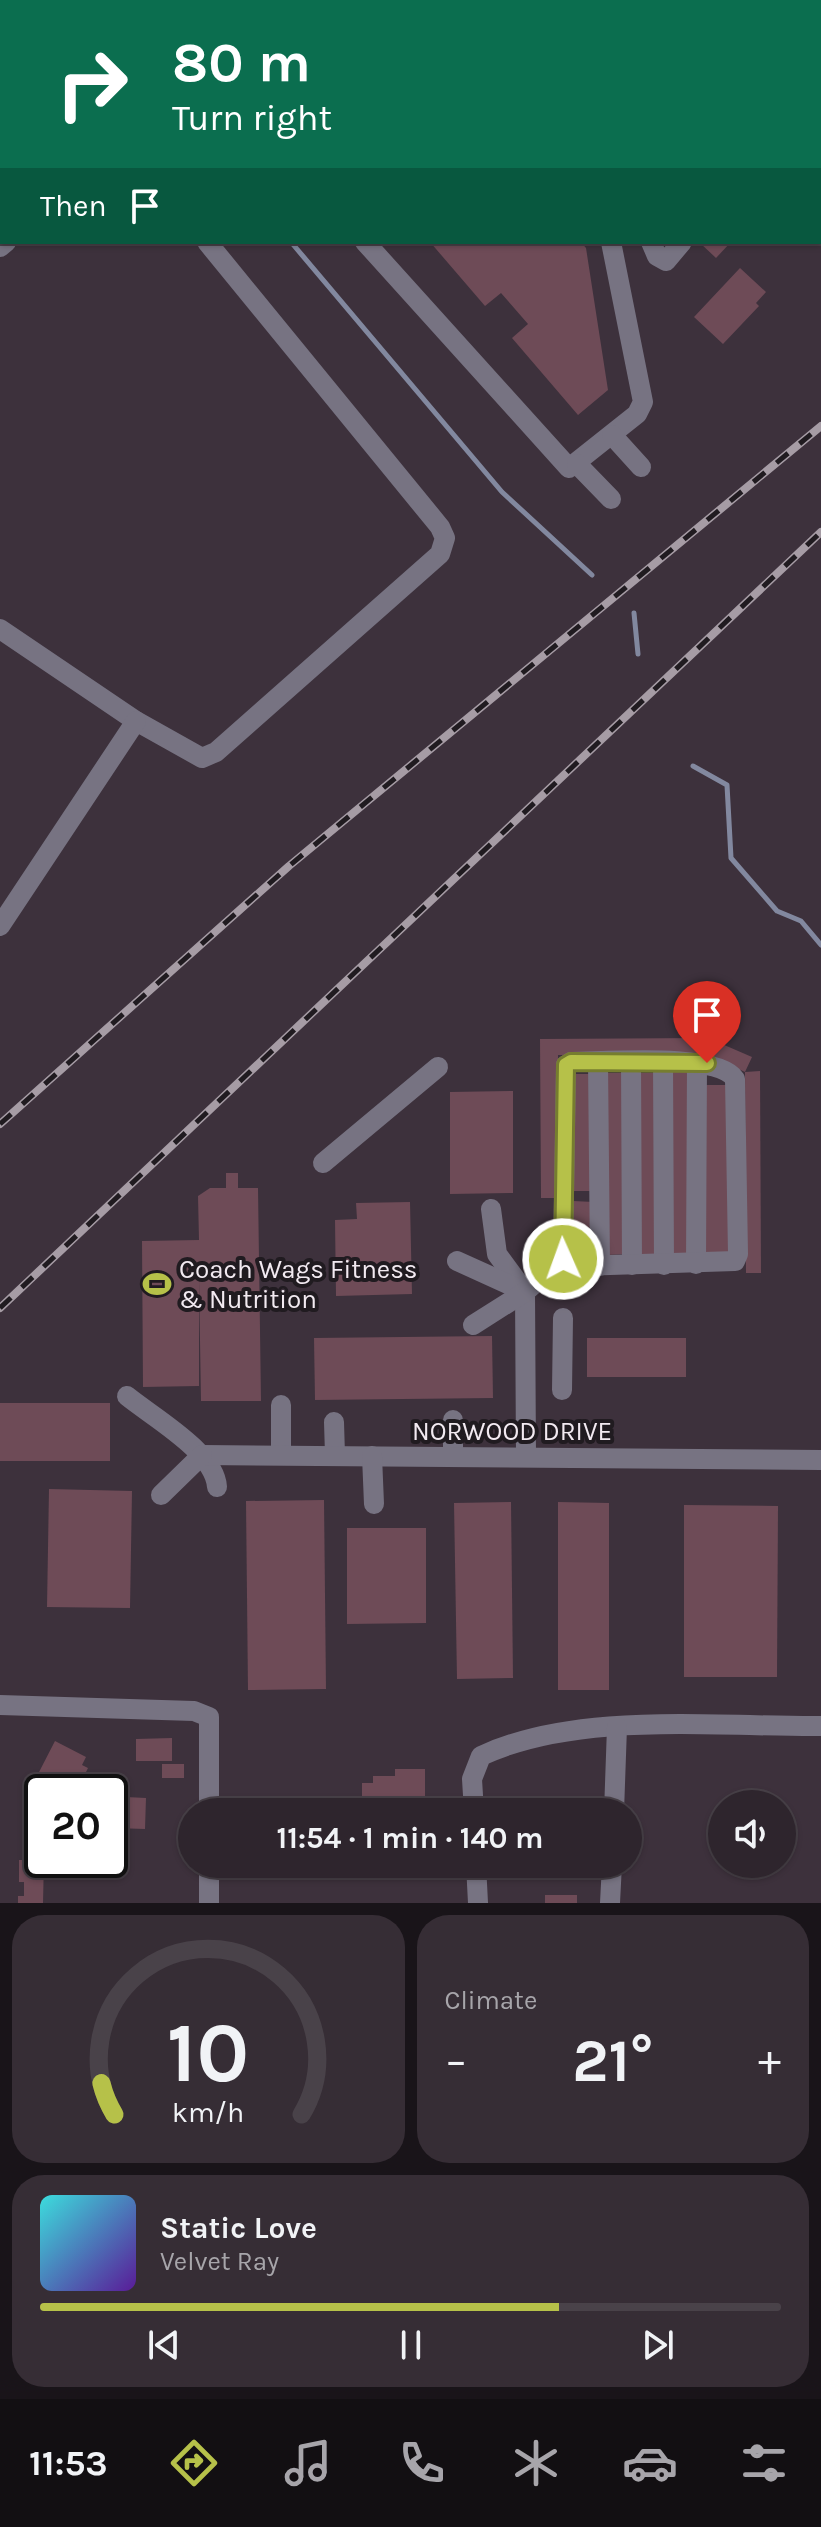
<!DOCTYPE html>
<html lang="en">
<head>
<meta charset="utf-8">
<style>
  body { margin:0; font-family:Karla,sans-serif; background:#362d35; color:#f1f3f6; height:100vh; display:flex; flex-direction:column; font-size:30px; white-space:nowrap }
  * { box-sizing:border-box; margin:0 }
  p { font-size:26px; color:#a7a5aa }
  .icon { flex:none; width:44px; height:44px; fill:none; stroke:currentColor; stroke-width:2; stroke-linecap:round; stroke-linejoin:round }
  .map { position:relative; height:1903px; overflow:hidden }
  .panel { display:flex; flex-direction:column; gap:12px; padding:12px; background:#191419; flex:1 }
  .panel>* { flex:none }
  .guide { position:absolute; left:0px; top:0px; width:822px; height:244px; box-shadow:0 2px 6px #0004,0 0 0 2px #494249; background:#0b6e4f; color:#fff; overflow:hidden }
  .controls { position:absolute; left:708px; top:1790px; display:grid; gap:16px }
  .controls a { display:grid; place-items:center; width:88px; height:88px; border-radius:50%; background:#2e252d; box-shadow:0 2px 6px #0004,0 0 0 2px #494249; font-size:40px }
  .speed { position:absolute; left:24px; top:1774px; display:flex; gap:16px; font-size:40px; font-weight:700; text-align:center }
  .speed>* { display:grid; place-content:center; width:104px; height:104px; border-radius:50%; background:#2e252d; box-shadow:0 2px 6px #0004,0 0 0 2px #494249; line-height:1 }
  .speed .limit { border:4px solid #111; border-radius:12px; background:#fff; color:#111 }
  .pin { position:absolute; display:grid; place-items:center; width:68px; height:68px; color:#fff; margin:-82px -34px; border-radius:50% 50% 50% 0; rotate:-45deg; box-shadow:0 0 8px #0007 }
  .pin .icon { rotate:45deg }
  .me { position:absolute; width:88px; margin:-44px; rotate:358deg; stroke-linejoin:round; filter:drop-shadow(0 0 6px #0008) }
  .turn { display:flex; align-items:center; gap:28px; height:168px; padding:0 40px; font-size:36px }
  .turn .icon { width:104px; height:104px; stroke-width:2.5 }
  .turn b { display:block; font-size:56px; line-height:68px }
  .then { display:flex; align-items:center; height:76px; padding:0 40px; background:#0003; gap:16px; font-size:30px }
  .big { font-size:60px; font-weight:700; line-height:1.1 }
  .panel .card { flex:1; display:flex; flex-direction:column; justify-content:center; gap:12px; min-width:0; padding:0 28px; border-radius:32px; background:#362d35 }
  .panel .dial { align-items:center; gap:0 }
  .dial svg { height:208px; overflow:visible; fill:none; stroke:#494249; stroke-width:7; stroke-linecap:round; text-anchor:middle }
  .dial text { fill:#f1f3f6; stroke:none }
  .song { display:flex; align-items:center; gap:24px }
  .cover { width:96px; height:96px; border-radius:12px; background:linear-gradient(135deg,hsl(180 70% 55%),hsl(270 70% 35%)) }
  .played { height:8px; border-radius:4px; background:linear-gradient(90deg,#b6c149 70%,#494249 70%) }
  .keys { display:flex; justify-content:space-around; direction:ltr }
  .heat { display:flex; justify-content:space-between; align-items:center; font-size:44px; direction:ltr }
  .panel .tiles { flex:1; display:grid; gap:12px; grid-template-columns:1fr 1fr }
  .card:last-child { grid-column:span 2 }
  .trip { position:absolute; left:178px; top:1798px; width:464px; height:80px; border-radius:40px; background:#2e252d; box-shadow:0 2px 6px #0004,0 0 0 2px #494249; font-weight:700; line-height:80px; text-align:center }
  .tabs { display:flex; height:128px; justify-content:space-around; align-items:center; background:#120f12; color:#a7a5aa }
  .tabs .icon { width:56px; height:56px }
  .tabs .current { color:#b6c149 }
  .tabs b { font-size:36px; color:#f1f3f6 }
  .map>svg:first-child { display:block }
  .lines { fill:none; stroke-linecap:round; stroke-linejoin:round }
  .stream { stroke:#82889f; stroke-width:5 }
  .building { fill:#6e4b57 }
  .minor { stroke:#777382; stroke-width:20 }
  .rail-casing { stroke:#a69ca5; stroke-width:8 }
  .rail { stroke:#201b20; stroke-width:5; stroke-dasharray:15; stroke-linecap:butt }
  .route-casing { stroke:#767d2f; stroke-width:20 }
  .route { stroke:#b6c149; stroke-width:14 }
  .labels { text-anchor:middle; stroke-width:8; stroke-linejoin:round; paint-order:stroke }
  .poi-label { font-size:26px; fill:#f2eaf1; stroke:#201b20; text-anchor:start }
  .street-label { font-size:26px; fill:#f2eaf1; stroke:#201b20 }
</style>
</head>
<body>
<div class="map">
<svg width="821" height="1903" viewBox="0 0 821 1903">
  <rect width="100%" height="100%" fill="#3d313c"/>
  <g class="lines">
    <!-- stream -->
    <g class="stream">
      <polyline points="117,0 118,2"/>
      <polyline points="291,242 502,492 592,575"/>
      <polyline points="634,613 638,654"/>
      <polyline points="693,766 727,785 731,858 777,911 801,921 821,945"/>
    </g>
  </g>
  <!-- building -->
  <g class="building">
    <polygon points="430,242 581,242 586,248 608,390 578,415 512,338 528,324 501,293 485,306"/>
    <polygon points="699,242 731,242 716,258"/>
    <polygon points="740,268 766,292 756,303 759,306 723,344 694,317"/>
    <polygon points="703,1038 703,1055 558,1055 559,1198 541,1198 540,1039"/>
    <polygon points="715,1041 752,1057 745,1072 708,1055"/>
    <polygon points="760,1071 761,1273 746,1273 745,1072"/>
    <polygon points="672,1072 690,1072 691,1254 673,1254"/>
    <polygon points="606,1073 626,1073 627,1254 607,1255"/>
    <polygon points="639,1073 657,1073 658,1255 640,1255"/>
    <polygon points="573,1074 593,1074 593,1191 574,1191"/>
    <polygon points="706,1085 729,1085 730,1255 706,1255"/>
    <polygon points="513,1091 513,1193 450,1194 450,1092"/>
    <polygon points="226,1173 238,1173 238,1188 258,1188 261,1401 201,1401 199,1280 199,1386 143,1387 142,1241 199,1240 198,1196 210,1188 226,1188"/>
    <polygon points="573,1201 594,1202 594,1249 573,1249"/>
    <polygon points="410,1202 412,1294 336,1296 335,1220 357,1219 356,1203"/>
    <polygon points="492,1336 493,1398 315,1400 314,1338"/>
    <rect x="587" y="1338" width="99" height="39"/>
    <rect x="0" y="1403" width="110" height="58"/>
    <polygon points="49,1489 132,1491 130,1608 47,1607"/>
    <polygon points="324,1500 326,1689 248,1690 246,1501"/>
    <polygon points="511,1502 513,1678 457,1679 454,1503"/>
    <polygon points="558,1502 609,1503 609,1690 558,1690"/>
    <polygon points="684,1505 778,1506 777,1677 684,1677"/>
    <polygon points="347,1528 426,1528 426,1623 347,1624"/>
    <polygon points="172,1738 172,1761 136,1761 136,1739"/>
    <polygon points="55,1741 86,1757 82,1765 88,1768 79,1786 73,1783 68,1792 43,1792 48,1782 37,1776"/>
    <rect x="162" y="1764" width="22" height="14"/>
    <polygon points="395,1769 425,1769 425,1796 362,1797 362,1783 373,1783 373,1776 395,1776"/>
    <polygon points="126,1797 146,1798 145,1829 114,1828 115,1814 110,1814 110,1805 126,1805"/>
    <polygon points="19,1860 44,1860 43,1903 18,1903 18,1896 24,1896 24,1882 19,1882"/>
    <polygon points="280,1864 308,1864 302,1876"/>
    <rect x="545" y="1895" width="32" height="8"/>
  </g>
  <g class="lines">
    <!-- minor -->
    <g class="minor">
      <polyline points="57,0 59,2"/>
      <polyline points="408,0 409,2"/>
      <polyline points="218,2 220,0"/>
      <polyline points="518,2 520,0"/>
      <polyline points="593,2 593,0"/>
      <polyline points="686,2 686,0"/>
      <polyline points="0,162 2,164"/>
      <polyline points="0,190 2,189"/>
      <polyline points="365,242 569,468 637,414 643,402 611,242"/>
      <polyline points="651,242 657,256 666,261 682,242"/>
      <polyline points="0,247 6,242"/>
      <polyline points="612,435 641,467"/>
      <polyline points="577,464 611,499"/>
      <polyline points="0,629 136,721 202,758 216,752 440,554 445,538 440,527 207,242"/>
      <polyline points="0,926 136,721"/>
      <polyline points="598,1062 600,1266"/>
      <polyline points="631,1062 632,1265"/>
      <polyline points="663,1062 664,1265"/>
      <polyline points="323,1163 438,1067"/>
      <polyline points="491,1209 497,1254 525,1292"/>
      <polyline points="457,1261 521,1290"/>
      <polyline points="696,1264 697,1063"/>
      <polyline points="525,1292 526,1457"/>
      <path d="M 473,1325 L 525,1292 L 563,1259 L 566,1065 L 571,1062 C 604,1062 719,1052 735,1079 L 738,1254 L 735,1261 L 579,1266 L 563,1259"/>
      <polyline points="562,1390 563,1318"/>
      <path d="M 127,1396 C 154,1418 215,1452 217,1487"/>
      <polyline points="281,1405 281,1455"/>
      <polyline points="453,1420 453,1456"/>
      <polyline points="334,1422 335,1455"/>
      <polyline points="202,1455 821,1460"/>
      <polyline points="372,1456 374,1504"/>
      <polyline points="161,1495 202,1455"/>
      <polyline points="0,1705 194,1711 209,1717 209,1812"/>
      <path d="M 474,1812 L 472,1779 L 481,1756 C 577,1711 715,1727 821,1726"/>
      <polyline points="614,1812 617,1727"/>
      <polyline points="209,1864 209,1903"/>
      <polyline points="476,1864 478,1903"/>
      <polyline points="610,1903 612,1864"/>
    </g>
    <defs>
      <g id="rail">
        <polyline points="0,1124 289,866 821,426"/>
        <polyline points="0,1308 821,532"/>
      </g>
    </defs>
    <!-- rail casing -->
    <use href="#rail" class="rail-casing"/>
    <!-- rail -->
    <use href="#rail" class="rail"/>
  </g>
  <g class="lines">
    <defs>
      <polyline id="route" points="563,1259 566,1065 571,1062 707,1063"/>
    </defs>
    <!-- route casing -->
    <use href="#route" class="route-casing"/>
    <!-- route -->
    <use href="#route" class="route"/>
  </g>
  <!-- icons -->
  <defs>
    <symbol id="stadium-bare" viewBox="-9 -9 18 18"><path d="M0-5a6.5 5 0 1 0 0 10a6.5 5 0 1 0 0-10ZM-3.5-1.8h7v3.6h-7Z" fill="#b6c149" stroke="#201b20" stroke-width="2.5" paint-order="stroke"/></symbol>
  </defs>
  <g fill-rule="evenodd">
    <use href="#stadium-bare" x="137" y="1264" width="40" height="40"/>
  </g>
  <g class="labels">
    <!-- poi labels -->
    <g class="poi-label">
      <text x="179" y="1278">Coach Wags Fitness<tspan x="179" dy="30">&amp; Nutrition</tspan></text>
    </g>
    <!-- street labels -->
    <g class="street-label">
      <text x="512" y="1440">NORWOOD DRIVE</text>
    </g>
  </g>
</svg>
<div class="controls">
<a><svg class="icon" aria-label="sound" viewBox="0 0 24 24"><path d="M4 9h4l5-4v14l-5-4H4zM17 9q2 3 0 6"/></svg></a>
</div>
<div class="speed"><div class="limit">20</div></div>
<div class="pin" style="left:707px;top:1063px;background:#d93025"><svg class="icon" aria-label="arrive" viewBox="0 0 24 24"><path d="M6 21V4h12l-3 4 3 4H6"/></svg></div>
<svg class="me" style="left:563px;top:1259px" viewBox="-20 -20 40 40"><circle r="17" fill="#b6c149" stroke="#fff" stroke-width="3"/><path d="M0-11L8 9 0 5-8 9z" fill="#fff"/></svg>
<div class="trip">11:54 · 1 min · 140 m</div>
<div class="guide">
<div class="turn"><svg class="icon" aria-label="right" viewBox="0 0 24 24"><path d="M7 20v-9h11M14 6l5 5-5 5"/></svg><div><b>80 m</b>Turn right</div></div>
<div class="then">Then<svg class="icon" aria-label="arrive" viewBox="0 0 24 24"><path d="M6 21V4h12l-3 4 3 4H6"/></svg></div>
</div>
</div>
<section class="panel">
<div class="tiles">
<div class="card dial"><svg viewBox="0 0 100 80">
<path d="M14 69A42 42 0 1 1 86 69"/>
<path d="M14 69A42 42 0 0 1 9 57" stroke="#b6c149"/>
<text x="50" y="56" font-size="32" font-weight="700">10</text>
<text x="50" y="72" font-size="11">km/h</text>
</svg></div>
<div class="card"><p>Climate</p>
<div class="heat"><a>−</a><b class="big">21°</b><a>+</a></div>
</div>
<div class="card">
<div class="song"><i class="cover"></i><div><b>Static Love</b><p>Velvet Ray</p></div></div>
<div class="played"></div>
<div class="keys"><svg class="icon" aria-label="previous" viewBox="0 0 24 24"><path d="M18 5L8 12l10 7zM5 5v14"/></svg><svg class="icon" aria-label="pause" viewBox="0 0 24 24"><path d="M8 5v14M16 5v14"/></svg><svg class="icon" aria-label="next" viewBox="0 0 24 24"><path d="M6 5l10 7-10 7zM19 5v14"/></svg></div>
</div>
</div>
</section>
<nav class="tabs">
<b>11:53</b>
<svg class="icon current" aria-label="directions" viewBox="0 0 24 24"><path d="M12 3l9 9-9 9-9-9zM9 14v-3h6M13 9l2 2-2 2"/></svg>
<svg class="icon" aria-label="music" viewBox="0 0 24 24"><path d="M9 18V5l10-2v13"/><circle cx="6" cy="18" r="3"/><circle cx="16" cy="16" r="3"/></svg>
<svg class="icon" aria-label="phone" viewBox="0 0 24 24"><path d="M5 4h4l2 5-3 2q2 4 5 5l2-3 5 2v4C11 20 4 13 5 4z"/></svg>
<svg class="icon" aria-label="climate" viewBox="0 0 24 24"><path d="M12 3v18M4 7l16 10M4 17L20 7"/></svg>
<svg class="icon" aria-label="car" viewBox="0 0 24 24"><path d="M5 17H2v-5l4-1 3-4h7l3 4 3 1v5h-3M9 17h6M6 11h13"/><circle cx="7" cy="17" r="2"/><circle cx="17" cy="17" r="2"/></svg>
<svg class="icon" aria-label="filters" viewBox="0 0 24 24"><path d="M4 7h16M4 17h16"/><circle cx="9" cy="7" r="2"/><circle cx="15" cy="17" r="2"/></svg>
</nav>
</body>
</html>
